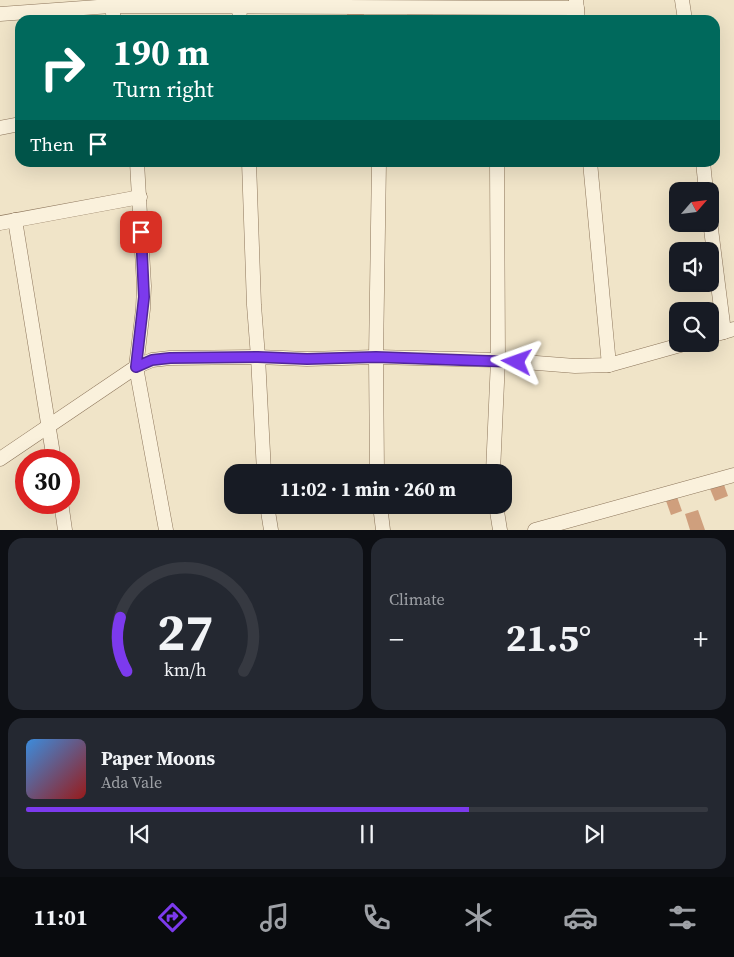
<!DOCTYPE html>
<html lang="en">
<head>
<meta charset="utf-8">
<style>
  body { margin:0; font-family:"Source Serif 4",serif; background:#242831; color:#f1f3f6; height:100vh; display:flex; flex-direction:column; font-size:19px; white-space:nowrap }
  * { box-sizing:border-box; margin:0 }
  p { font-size:16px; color:#9ea1a6 }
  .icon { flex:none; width:28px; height:28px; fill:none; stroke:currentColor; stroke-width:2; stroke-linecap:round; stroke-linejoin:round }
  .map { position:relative; height:530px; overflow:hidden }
  .drawer { display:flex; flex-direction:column; gap:8px; padding:8px; background:#0d0f14; flex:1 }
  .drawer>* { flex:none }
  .hud { position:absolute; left:15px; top:15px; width:705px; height:152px; border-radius:15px; box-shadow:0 5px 20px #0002; background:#00695c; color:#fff; overflow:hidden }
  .needle { width:32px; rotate:62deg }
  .controls { position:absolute; left:669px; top:182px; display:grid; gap:10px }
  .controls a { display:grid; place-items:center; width:50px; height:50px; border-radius:10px; background:#171b24; box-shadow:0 5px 20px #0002; font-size:25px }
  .speed { position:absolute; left:15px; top:449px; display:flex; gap:10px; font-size:25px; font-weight:700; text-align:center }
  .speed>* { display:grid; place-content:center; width:65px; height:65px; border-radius:50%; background:#171b24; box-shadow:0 5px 20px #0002; line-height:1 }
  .speed .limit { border:8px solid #d22; background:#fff; color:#111 }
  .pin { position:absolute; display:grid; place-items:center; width:42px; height:42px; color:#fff; margin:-21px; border-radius:10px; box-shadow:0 2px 8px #0006 }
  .me { position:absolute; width:55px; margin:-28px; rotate:274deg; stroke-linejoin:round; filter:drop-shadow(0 0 4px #0008) }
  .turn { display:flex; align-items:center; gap:18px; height:105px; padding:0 15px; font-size:22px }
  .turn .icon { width:65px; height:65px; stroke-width:2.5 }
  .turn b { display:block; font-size:35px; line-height:42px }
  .then { display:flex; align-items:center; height:48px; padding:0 15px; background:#0003; gap:10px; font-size:19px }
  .big { font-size:38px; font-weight:700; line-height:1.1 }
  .drawer .tile { flex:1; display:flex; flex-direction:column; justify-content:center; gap:8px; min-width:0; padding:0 18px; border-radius:15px; background:#242831 }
  .drawer .dial { align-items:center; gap:0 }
  .dial svg { height:130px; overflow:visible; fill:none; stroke:#363941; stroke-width:7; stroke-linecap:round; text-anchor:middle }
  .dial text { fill:#f1f3f6; stroke:none }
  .song { display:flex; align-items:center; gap:15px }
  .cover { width:60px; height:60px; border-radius:8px; background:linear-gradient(135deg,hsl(210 70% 55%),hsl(0 70% 35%)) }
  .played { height:5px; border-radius:2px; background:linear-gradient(90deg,#7c3aed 65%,#363941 65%) }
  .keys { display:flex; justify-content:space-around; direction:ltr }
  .heat { display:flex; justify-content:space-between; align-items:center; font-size:28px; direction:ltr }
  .drawer .tiles { flex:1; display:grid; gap:8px; grid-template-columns:1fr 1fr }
  .tile:last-child { grid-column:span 2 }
  .trip { position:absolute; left:224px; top:464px; width:288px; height:50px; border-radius:15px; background:#171b24; box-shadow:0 5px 20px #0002; font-weight:700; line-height:50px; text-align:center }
  .tabs { display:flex; height:80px; justify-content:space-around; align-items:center; background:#090b0e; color:#9ea1a6 }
  .tabs .icon { width:35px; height:35px }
  .tabs .selected { color:#7c3aed }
  .tabs b { font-size:22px; color:#f1f3f6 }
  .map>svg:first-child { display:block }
  .building { fill:#cf9f7d }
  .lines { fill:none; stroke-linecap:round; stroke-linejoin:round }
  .minor-casing { stroke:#8d765c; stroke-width:15 }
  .minor { stroke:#faf1dc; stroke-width:14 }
  .route-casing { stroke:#51269a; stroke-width:12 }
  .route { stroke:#7c3aed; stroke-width:9 }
</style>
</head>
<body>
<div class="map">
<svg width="734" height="530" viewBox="0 0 734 530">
  <rect width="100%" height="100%" fill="#f0e4c8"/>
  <!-- building -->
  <g class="building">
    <polygon points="407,9 433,10 433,20 407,20"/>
    <rect x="347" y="12" width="17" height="8"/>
    <polygon points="276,17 276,20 260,20 260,19"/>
    <polygon points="722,479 728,496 715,501 708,484"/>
    <polygon points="676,494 682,511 671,515 665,498"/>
    <polygon points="698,510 705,530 690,530 685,514"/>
  </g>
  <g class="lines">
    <defs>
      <g id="minor">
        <polyline points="111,0 114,20"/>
        <polyline points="576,0 578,20"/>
        <polyline points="682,0 685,20"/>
        <polyline points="239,6 240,20"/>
        <polyline points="0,14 111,6 577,8"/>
        <polyline points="0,128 20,124"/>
        <polyline points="137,162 144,286 143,309 136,367 166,530"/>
        <polyline points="249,162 254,305 258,357 264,472"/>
        <polyline points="590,162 609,365"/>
        <polyline points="703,162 706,191"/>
        <polyline points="15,220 54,460"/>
        <polyline points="710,221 724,332"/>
        <polyline points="0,223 140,197"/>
        <polyline points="710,336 734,329"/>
        <polyline points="0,459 136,367 152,360 170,358 258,357 307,359 376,357 498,360 575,366 609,365 684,344"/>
        <polyline points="377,472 376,357 379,162"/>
        <polyline points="493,472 498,360 497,162"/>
        <polyline points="61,502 65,530"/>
        <polyline points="267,505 271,530"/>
        <polyline points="380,505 383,530"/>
        <polyline points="496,505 500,530"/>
        <polyline points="535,530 734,475"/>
      </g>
    </defs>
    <!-- minor casing -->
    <use href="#minor" class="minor-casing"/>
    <!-- minor -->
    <use href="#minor" class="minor"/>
  </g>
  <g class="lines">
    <defs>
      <polyline id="route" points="141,232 144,297 136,367 152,360 170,358 258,357 307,359 376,357 517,362"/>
    </defs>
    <!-- route casing -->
    <use href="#route" class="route-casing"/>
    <!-- route -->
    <use href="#route" class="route"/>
  </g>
</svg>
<div class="controls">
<a><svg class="needle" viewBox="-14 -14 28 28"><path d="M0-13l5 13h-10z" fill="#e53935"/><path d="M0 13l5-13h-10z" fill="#9ea1a6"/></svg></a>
<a><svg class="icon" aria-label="sound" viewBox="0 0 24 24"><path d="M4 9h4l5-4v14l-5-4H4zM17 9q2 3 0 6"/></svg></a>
<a><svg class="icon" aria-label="search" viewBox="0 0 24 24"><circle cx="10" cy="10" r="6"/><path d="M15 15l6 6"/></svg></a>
</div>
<div class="speed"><div class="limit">30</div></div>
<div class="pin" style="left:141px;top:232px;background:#d93025"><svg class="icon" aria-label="arrive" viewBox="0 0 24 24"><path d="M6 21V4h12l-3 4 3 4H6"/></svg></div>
<svg class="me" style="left:517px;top:362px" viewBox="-20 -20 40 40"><path d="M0-17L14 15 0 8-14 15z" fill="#7c3aed" stroke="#fff" stroke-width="4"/></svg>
<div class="trip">11:02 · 1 min · 260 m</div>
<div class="hud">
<div class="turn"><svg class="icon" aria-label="right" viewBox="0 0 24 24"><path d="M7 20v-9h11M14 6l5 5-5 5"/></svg><div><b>190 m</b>Turn right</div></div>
<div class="then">Then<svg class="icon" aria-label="arrive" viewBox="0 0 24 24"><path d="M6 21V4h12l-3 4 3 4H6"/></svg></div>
</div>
</div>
<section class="drawer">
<div class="tiles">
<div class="tile dial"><svg viewBox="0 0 100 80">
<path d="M14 69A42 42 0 1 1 86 69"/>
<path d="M14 69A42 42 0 0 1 10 36" stroke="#7c3aed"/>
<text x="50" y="56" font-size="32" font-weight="700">27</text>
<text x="50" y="72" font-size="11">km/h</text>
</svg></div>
<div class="tile"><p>Climate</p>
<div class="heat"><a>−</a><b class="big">21.5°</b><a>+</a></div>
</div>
<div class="tile">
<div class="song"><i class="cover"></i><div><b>Paper Moons</b><p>Ada Vale</p></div></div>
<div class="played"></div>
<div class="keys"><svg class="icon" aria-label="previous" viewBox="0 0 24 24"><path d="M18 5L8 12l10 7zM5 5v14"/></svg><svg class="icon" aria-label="pause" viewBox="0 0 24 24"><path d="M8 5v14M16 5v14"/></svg><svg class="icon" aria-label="next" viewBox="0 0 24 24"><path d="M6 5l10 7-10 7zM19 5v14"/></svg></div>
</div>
</div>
</section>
<nav class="tabs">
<b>11:01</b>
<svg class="icon selected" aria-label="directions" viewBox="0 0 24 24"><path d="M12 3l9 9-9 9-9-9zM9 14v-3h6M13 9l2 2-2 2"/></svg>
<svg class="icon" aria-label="music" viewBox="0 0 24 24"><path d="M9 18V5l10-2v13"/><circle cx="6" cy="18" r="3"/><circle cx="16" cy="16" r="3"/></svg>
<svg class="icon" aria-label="phone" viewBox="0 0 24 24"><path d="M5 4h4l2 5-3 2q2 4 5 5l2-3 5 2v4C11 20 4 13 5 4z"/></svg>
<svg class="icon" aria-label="climate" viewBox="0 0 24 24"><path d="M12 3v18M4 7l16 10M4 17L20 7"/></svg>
<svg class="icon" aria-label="car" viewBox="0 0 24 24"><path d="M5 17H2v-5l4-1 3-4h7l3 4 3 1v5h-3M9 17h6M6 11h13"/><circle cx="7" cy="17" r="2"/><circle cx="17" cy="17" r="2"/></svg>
<svg class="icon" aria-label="filters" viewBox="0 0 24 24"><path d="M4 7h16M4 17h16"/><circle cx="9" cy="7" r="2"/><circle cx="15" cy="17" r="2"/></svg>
</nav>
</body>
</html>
